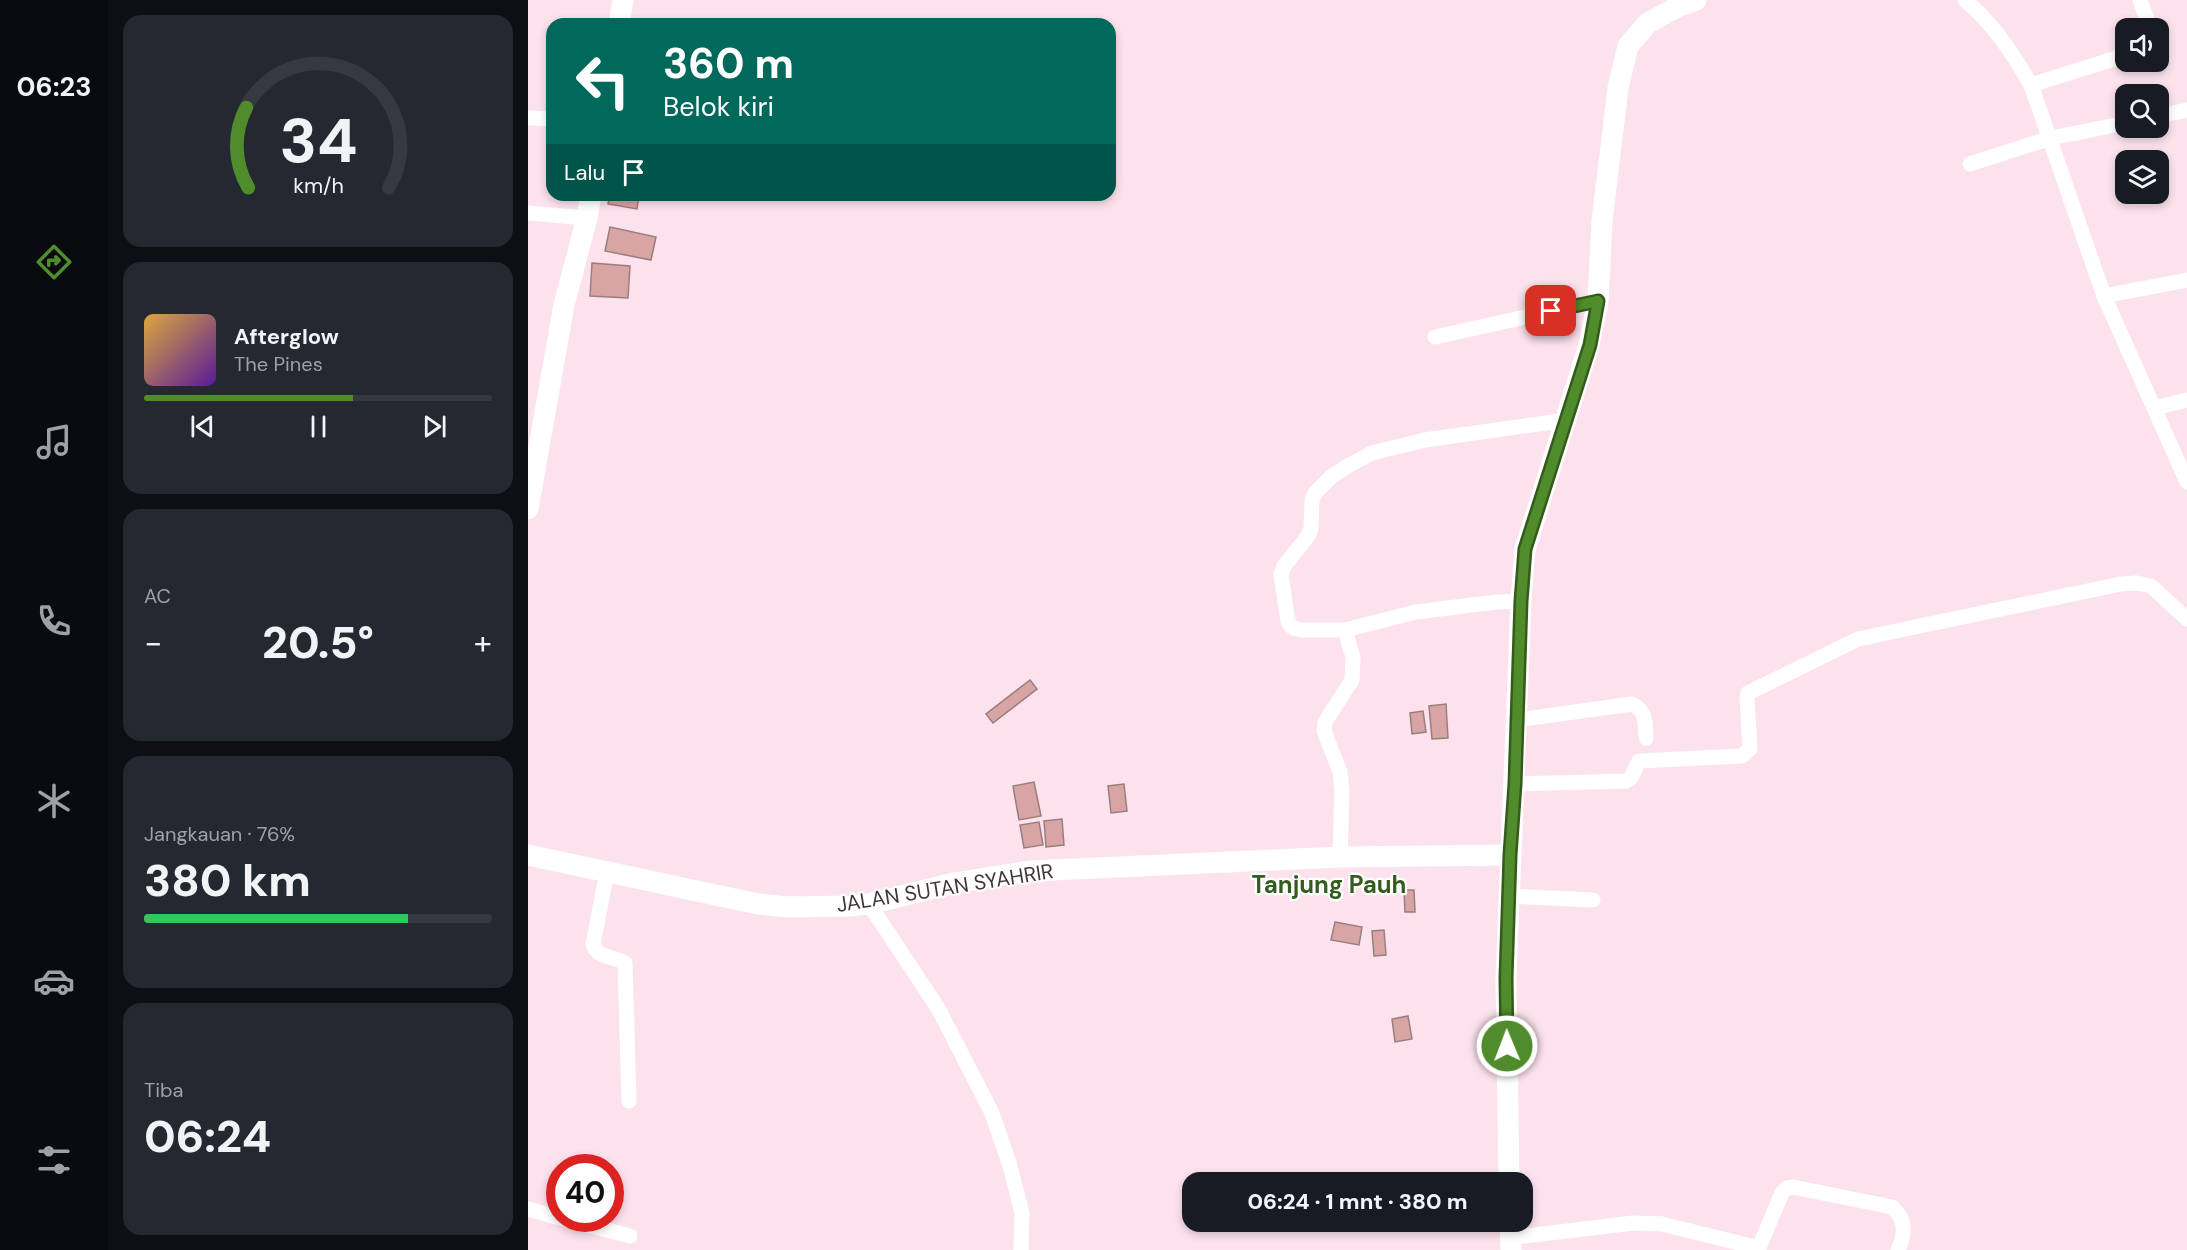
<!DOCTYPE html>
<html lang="id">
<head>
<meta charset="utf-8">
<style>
  body { margin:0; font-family:"DM Sans",sans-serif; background:#242831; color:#f1f3f6; height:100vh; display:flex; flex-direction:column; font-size:22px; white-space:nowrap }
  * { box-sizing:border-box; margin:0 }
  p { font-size:20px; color:#9ea1a6 }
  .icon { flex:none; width:33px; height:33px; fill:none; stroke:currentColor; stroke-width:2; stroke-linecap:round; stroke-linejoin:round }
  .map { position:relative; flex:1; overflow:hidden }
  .details { display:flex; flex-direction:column; gap:15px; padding:15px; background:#0d0f14; width:420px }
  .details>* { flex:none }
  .banner { position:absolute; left:18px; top:18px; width:570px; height:183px; border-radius:18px; box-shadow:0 3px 9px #0003; background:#00695c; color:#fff; overflow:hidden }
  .buttons { position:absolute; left:1587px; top:18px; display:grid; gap:12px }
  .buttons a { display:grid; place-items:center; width:54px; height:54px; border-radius:12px; background:#171b24; box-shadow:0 3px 9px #0003; font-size:30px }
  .speed { position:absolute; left:18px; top:1154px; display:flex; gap:12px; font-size:30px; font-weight:700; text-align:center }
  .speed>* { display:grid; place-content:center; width:78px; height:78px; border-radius:50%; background:#171b24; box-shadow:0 3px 9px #0003; line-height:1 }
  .speed .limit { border:9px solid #d22; background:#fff; color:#111 }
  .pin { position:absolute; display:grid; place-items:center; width:51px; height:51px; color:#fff; margin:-26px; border-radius:12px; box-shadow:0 3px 9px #0006 }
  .me { position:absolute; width:66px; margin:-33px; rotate:359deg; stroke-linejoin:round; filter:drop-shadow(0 0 4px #0008) }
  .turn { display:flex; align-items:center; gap:21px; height:126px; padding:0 18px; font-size:27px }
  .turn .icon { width:78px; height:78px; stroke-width:2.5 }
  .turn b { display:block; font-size:42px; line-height:51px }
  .then { display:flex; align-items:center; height:57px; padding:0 18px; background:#0003; gap:12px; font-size:22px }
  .big { font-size:45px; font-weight:800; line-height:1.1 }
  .details .widget { flex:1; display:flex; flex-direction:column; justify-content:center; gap:9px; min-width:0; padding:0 21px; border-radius:18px; background:#242831 }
  .details .dial { align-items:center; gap:0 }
  .dial svg { height:156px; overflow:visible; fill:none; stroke:#363941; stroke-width:7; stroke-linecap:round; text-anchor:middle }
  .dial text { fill:#f1f3f6; stroke:none }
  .song { display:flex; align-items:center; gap:18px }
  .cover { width:72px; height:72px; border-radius:9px; background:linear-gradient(135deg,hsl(40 70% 55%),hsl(270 70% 35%)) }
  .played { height:6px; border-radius:3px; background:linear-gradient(90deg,#508c2b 60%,#363941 60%) }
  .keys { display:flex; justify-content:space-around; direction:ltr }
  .heat { display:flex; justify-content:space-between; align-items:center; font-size:33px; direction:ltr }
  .charge { height:9px; border-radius:4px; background:linear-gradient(90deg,#34c759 76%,#363941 0) }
  .trip { position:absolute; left:654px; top:1172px; width:351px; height:60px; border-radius:18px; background:#171b24; box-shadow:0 3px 9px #0003; font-weight:800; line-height:60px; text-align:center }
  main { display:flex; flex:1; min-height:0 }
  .menu { display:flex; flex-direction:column; width:108px; justify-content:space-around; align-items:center; background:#090b0e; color:#9ea1a6 }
  .menu .icon { width:42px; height:42px }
  .menu .active { color:#508c2b }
  .menu b { font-size:27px; color:#f1f3f6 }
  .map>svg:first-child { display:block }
  .building { fill:#d9a4a4; stroke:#987f7e; stroke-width:1.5 }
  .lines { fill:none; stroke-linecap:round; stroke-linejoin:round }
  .street { stroke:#fff; stroke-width:15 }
  .secondary { stroke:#fff; stroke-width:21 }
  .route-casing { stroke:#345b1c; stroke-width:15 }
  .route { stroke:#508c2b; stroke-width:10 }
  .labels { text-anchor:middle; stroke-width:4.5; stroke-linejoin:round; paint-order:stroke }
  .street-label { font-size:21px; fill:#3f353a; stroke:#fff }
  .quarter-label { font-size:24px; font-weight:bold; fill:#355c1f; stroke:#fff }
</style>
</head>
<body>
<main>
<nav class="menu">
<b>06:23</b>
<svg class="icon active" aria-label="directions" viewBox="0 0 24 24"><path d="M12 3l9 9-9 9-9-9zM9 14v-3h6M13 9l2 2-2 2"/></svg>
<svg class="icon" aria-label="music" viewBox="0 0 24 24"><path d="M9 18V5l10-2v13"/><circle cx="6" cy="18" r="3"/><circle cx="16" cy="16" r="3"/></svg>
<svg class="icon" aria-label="phone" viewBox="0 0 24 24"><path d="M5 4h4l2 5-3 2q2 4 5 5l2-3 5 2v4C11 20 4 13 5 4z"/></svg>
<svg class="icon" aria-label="climate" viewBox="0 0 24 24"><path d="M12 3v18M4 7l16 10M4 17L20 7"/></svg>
<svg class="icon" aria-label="car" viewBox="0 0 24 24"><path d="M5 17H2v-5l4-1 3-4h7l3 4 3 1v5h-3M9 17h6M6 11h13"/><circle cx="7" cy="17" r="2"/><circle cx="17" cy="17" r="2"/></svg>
<svg class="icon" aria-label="filters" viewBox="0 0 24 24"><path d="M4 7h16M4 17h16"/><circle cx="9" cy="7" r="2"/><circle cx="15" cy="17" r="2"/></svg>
</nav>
<section class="details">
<div class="widget dial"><svg viewBox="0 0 100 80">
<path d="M14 69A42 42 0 1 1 86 69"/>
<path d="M14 69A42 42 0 0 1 13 28" stroke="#508c2b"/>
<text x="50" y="56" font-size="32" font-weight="700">34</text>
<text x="50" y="72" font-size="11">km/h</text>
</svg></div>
<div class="widget">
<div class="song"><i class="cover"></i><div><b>Afterglow</b><p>The Pines</p></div></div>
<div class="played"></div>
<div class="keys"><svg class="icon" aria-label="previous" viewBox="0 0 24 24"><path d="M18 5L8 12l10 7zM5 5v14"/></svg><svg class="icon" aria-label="pause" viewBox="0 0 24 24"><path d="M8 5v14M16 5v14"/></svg><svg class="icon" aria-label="next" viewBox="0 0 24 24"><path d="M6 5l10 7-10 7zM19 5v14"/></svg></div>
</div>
<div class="widget"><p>AC</p>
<div class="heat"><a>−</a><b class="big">20.5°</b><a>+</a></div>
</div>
<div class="widget"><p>Jangkauan · 76%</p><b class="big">380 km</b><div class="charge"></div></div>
<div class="widget"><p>Tiba</p><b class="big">06:24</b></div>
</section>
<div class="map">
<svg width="1659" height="1250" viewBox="0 0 1659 1250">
  <rect width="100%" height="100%" fill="#fce2ed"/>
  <!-- building -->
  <g class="building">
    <polygon points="82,195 111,195 109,209 80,204"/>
    <polygon points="82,227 128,237 123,260 77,251"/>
    <polygon points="64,263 102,266 100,298 62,296"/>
    <polygon points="502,680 509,689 465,723 458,714"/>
    <polygon points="918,704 920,738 904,739 901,706"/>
    <polygon points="895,711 898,732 884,734 882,713"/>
    <polygon points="506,782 513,816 491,820 485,786"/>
    <polygon points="596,784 599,811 583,813 580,786"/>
    <polygon points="534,819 536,845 518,847 516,821"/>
    <polygon points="511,822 515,845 496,848 492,825"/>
    <polygon points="876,890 886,890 887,912 877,912"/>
    <polygon points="807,922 834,927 831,945 803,940"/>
    <polygon points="856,930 858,955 846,956 844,931"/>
    <polygon points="880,1016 884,1039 867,1042 864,1019"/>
  </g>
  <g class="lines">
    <!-- street -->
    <g class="street">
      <path d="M 1437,0 C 1466,25 1484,52 1503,85 L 1576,296 L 1659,482"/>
      <polyline points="1612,0 1622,28"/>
      <polyline points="1503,85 1598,55"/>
      <polyline points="1630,116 1659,110"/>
      <polyline points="0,118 24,119"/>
      <polyline points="1442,164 1523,138 1598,123"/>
      <polyline points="0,213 59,218"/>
      <polyline points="1576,296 1659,280"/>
      <polyline points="907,337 1070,301"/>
      <polyline points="1626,408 1659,400"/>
      <polyline points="993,601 968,602 888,612 817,630 773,630 765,628 760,622 753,574 756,566 780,536 783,529 784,501 787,493 803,477 818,467 844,453 897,440 1039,420"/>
      <path d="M 989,720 L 1104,704 C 1119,711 1117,723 1118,738"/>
      <polyline points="987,784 1098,781 1103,778 1111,761 1214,756 1222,749 1219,697 1220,693 1330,639 1593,584 1609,583 1623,586 1659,619"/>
      <polyline points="812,857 814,790 812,772 796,731 797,722 824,680 825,657 817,630"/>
      <path d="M 79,872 L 65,944 C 68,958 86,956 97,963 L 101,1101"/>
      <polyline points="981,896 1065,900"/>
      <polyline points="341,904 410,1008 464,1113 482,1166 494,1213 493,1250"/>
      <polyline points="0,1209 32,1218"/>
      <polyline points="33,1218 102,1236"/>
      <polyline points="982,1238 1105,1223 1134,1224 1231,1248"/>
      <path d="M 1230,1250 L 1254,1193 L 1259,1188 L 1265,1187 L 1364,1207 C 1379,1220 1377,1234 1370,1250"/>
    </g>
    <!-- secondary -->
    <g class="secondary">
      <polyline points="91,24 95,0"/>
      <polyline points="0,509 36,305 59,218 63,195"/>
      <polyline points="0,855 230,904 260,907 322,906 341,904 426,883 502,871 812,857 982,855"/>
      <polyline points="981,1182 978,978 993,601 997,549 1061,345 1070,301 1074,221 1090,88 1100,46 1120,23 1151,6 1168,0"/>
      <polyline points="982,1221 983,1250"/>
    </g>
  </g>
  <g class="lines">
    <defs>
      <polyline id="route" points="979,1046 978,978 982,855 987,784 993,601 997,549 1062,345 1070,301 1023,311"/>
    </defs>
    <!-- route casing -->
    <use href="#route" class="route-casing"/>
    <!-- route -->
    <use href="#route" class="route"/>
  </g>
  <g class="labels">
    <!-- street labels -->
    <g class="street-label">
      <text transform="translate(417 888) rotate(-9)" y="7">JALAN SUTAN SYAHRIR</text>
    </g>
    <!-- quarter labels -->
    <g class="quarter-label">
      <text x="801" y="893">Tanjung Pauh</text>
    </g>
  </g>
</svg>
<div class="buttons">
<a><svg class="icon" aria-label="sound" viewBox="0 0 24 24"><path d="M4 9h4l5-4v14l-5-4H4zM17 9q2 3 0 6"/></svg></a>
<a><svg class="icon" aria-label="search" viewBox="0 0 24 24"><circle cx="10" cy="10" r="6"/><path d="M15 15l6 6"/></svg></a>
<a><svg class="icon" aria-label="layers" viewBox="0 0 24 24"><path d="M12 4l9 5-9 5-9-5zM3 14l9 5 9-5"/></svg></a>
</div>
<div class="speed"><div class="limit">40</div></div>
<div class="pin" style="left:1023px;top:311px;background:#d93025"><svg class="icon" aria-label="arrive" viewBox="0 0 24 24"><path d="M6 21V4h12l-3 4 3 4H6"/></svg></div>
<svg class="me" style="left:979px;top:1046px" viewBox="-20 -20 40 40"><circle r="17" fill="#508c2b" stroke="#fff" stroke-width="3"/><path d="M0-11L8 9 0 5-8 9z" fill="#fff"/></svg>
<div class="trip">06:24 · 1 mnt · 380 m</div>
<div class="banner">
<div class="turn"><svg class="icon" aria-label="left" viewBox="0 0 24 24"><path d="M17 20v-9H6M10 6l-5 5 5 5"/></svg><div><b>360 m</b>Belok kiri</div></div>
<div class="then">Lalu<svg class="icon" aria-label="arrive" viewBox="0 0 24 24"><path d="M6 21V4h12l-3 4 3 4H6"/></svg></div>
</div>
</div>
</main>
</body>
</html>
